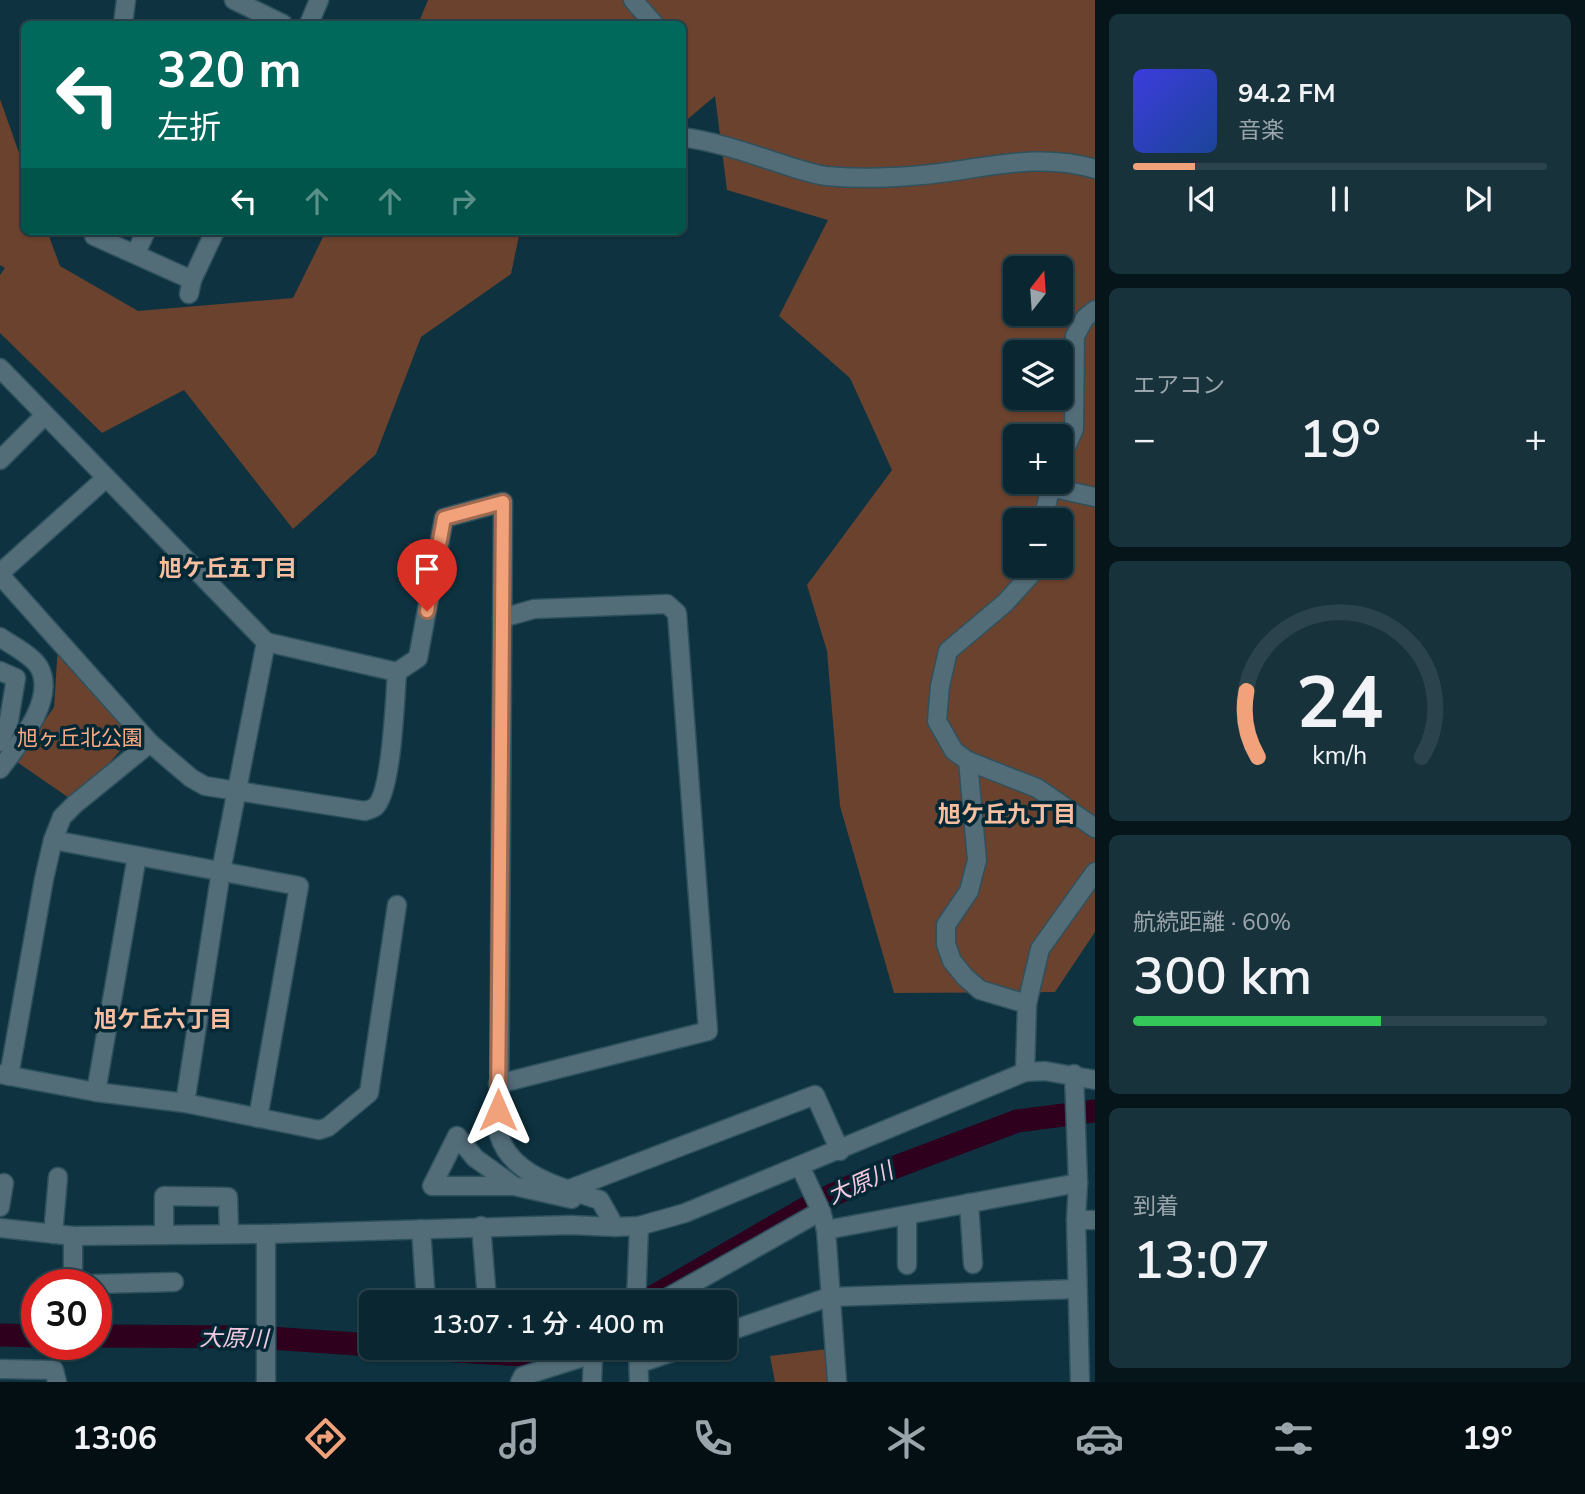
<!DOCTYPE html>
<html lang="ja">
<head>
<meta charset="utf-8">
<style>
  body { margin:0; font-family:"Nunito Sans","Noto Sans JP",sans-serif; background:#18323c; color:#f1f3f6; height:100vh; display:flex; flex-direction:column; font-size:26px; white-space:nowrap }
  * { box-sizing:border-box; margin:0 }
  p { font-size:23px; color:#99a5ab }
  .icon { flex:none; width:38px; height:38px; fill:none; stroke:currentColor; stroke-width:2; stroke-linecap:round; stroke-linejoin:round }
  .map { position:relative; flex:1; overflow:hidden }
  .sheet { display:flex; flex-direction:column; gap:14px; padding:14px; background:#06151a; width:490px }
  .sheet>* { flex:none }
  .banner { position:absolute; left:21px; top:21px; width:665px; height:214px; border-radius:10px; box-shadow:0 2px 5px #0004,0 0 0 2px #2a434c; background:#00695c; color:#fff; overflow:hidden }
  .needle { width:46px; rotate:17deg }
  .controls { position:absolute; left:1003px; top:256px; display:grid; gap:14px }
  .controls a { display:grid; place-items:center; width:70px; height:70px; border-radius:10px; background:#0a2630; box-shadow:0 2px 5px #0004,0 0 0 2px #2a434c; font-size:35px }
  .speed { position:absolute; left:21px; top:1269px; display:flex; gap:14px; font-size:35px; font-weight:700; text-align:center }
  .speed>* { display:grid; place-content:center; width:91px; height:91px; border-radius:50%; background:#0a2630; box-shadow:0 2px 5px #0004,0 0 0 2px #2a434c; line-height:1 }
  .speed .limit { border:10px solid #d22; background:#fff; color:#111 }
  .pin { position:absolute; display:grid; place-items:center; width:60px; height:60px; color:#fff; margin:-72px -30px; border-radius:50% 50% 50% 0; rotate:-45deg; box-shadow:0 0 7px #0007 }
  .pin .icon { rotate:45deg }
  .me { position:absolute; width:77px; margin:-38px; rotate:0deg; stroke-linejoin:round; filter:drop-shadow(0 0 5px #0008) }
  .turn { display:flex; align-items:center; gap:24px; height:147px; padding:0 21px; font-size:32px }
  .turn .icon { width:91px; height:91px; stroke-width:2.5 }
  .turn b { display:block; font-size:49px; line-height:60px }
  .lanes { display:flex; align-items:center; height:66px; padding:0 21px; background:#0003; justify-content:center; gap:35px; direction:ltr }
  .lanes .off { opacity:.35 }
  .big { font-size:52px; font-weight:600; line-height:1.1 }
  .sheet .card { flex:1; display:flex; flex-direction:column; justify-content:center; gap:10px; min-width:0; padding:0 24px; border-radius:10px; background:#18323c }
  .sheet .dial { align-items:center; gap:0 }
  .dial svg { height:182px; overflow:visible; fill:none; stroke:#2a434c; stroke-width:7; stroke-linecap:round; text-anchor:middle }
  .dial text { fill:#f1f3f6; stroke:none }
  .song { display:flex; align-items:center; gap:21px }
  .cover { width:84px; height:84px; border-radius:10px; background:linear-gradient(135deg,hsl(240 70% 55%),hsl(220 70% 35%)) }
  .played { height:7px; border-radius:4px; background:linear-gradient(90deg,#f1a27b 15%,#2a434c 15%) }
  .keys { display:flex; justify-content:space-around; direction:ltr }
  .heat { display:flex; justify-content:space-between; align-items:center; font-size:38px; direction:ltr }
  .charge { height:10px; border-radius:5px; background:linear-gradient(90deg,#34c759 60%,#2a434c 0) }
  .trip { position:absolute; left:359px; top:1290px; width:378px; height:70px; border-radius:10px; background:#0a2630; box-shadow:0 2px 5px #0004,0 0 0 2px #2a434c; font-weight:600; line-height:70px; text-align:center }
  .dock { display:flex; height:112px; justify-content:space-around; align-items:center; background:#040f13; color:#99a5ab }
  .dock .icon { width:49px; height:49px }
  .dock .on { color:#f1a27b }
  .dock b { font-size:32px; color:#f1f3f6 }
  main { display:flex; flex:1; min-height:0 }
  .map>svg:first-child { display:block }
  .green { fill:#6b422d; fill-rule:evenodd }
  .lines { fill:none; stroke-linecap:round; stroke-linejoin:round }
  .river { stroke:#2e001d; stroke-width:23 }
  .minor-casing { stroke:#2e515e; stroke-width:21 }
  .minor { stroke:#526c78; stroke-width:18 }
  .route-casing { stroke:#9d6950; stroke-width:18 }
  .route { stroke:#f1a27b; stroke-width:12 }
  .labels { text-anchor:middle; stroke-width:7; stroke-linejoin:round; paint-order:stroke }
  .park-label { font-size:21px; fill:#feab83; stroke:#022836 }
  .neighbourhood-label { font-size:23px; font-weight:bold; fill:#f9bda0; stroke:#022836 }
  .water-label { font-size:23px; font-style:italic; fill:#f5cae0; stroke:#022836 }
</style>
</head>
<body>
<main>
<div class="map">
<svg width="1095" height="1382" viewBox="0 0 1095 1382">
  <rect width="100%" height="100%" fill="#0e3240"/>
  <!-- green -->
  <g class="green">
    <path d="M 428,0 L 1095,0 L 1095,932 L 1055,992 L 894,993 L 840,806 L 827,651 L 807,585 L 892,470 L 850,378 L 779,316 L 828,220 L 727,190 L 715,96 L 683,123 L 682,24 L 418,24 ZM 1015,268 L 1060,268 L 1060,313 L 1015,313 ZM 1015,352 L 1060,352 L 1060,397 L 1015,397 ZM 1015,436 L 1060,436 L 1060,481 L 1015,481 ZM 1015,520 L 1060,520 L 1060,565 L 1015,565 Z"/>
    <polygon points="0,99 24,167 24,231 47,231 60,266 138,311 293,298 326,231 520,231 511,274 421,337 376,454 293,529 184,390 102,433 0,333 0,275 5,268 0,265"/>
    <polygon points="58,645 130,729 131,738 106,767 72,800 17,762 54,707"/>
    <polygon points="827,1349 828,1382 775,1382 770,1356"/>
  </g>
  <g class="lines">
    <!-- river -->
    <g class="river">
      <polyline points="644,1302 813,1204 882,1172 1017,1121 1095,1111"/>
      <polyline points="0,1335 37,1336"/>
      <polyline points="96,1336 255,1337 371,1345"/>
      <polyline points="406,1348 524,1355 550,1348"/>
    </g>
    <defs>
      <g id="minor">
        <polyline points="234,0 283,24"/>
        <polyline points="633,0 654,24"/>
        <polyline points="123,24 126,0"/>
        <polyline points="309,24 319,0"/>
        <path d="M 682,137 C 718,142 751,154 785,165 C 798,169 812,174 826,176 C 857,179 890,178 922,175 C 980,170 1037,151 1095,169"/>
        <polyline points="95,231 94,236 192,280"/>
        <polyline points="136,253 146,231"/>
        <polyline points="189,294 192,280 215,231"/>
        <polyline points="0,368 266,642 221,871 185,1103"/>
        <polyline points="0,460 45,415"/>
        <polyline points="1060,461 1074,429 1075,336 1085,318 1095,310"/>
        <polyline points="1049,487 1095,497"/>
        <polyline points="1043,520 1052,481"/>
        <polyline points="1035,565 1034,571 1005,603 948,651 940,686 937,721 954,751 968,761 1037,788 1095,828"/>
        <polyline points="0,573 106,478"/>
        <polyline points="0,575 150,743 75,804 62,817 53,840 44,879 9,1076"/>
        <path d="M 0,637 C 11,645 32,655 39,667 C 57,699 18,745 0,769"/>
        <polyline points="0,671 16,678 9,720 0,742"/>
        <path d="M 397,672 L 418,658 L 444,518 L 503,502 L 499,1135 C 511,1176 563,1188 600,1200 L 615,1227"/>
        <path d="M 150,743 L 191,778 L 205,786 L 365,811 C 368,810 372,809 375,807 C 392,793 395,697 397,672 L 266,642"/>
        <polyline points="968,761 977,860 969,891 946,925 946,944 952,961 965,977 980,990 1027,1004"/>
        <polyline points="53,840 299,886 258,1118"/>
        <polyline points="1025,1072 1027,1004 1040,949 1095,872"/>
        <polyline points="0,1074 96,1092 185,1103 319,1130 328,1127 369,1093 397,905"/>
        <polyline points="1074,1074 1078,1183 1076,1220 1080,1382"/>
        <polyline points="498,1084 708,1031 677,613 667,604 534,609 502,618"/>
        <polyline points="96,1092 137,856"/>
        <polyline points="800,1166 821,1211 826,1230 837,1382"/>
        <polyline points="514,1186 475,1158 457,1136 432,1186 514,1186 572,1199"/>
        <polyline points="567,1190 815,1095 840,1151"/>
        <polyline points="969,1203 973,1264"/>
        <polyline points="0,1207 4,1183"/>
        <polyline points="907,1216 907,1265"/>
        <polyline points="1076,1220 1095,1220"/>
        <polyline points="481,1226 487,1299"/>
        <polyline points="0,1228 73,1236 266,1234 571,1225 615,1227 639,1226 685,1213 1025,1072 1045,1071 1095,1080"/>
        <polyline points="421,1229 426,1302"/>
        <polyline points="826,1230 1078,1183"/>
        <polyline points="53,1234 58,1177"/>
        <polyline points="164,1234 164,1196 228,1197 229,1233"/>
        <polyline points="73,1284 73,1236"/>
        <polyline points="94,1284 174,1282"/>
        <polyline points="636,1302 639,1226"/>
        <polyline points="660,1302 821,1211"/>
        <polyline points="724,1333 829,1297 1077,1289"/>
        <polyline points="638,1348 639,1382"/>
        <polyline points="640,1363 684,1348"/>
        <polyline points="0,1369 54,1370 57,1382"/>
        <polyline points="266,1382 266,1234"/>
        <polyline points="520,1382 523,1376 593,1354 604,1348"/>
        <polyline points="592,1382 593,1354"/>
      </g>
    </defs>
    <!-- minor casing -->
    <use href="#minor" class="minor-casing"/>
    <!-- minor -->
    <use href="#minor" class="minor"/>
  </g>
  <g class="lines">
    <defs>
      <polyline id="route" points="427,611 444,518 503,502 498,1110"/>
    </defs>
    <!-- route casing -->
    <use href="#route" class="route-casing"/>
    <!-- route -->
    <use href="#route" class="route"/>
  </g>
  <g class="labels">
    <!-- park labels -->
    <g class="park-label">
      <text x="80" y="745">旭ヶ丘北公園</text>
    </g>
    <!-- neighbourhood labels -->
    <g class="neighbourhood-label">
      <text x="228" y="576">旭ケ丘五丁目</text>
      <text x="1007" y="822">旭ケ丘九丁目</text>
      <text x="163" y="1027">旭ケ丘六丁目</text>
    </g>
    <!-- water labels -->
    <g class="water-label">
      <text transform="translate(860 1183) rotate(-24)" y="8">大原川</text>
      <text transform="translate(234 1338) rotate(1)" y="8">大原川</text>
    </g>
  </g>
</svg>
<div class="controls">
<a><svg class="needle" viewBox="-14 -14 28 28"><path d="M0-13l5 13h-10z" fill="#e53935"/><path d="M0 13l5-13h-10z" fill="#99a5ab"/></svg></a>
<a><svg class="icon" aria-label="layers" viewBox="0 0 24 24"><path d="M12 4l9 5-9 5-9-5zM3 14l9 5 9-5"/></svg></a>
<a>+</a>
<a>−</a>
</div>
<div class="speed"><div class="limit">30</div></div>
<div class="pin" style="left:427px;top:611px;background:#d93025"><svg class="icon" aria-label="arrive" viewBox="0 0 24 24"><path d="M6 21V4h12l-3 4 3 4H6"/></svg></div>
<svg class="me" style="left:498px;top:1110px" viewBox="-20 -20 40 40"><path d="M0-17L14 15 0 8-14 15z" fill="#f1a27b" stroke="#fff" stroke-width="4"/></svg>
<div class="trip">13:07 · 1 分 · 400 m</div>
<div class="banner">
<div class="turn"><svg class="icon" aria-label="left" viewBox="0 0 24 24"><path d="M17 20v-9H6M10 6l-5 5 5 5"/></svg><div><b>320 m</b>左折</div></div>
<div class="lanes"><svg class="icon" aria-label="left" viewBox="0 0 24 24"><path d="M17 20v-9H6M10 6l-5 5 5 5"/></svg><svg class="icon off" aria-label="ahead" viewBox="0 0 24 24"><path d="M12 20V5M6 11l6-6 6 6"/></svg><svg class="icon off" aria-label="ahead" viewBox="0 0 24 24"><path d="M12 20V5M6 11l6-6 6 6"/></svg><svg class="icon off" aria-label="right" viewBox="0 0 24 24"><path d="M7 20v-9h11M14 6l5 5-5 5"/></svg></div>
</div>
</div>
<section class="sheet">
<div class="card">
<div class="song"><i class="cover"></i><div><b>94.2 FM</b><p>音楽</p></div></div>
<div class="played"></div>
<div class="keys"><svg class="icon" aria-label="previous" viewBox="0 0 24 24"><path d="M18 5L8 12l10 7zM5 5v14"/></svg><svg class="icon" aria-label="pause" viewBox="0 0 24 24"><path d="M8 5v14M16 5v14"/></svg><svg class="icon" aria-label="next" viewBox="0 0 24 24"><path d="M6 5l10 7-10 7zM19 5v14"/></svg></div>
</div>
<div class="card"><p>エアコン</p>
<div class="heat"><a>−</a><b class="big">19°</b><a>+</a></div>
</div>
<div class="card dial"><svg viewBox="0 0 100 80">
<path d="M14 69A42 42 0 1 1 86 69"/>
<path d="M14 69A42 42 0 0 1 9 40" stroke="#f1a27b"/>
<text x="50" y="56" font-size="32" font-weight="700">24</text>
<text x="50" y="72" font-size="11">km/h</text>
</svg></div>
<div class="card"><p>航続距離 · 60%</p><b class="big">300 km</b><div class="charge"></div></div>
<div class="card"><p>到着</p><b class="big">13:07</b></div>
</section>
</main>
<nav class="dock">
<b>13:06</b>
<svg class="icon on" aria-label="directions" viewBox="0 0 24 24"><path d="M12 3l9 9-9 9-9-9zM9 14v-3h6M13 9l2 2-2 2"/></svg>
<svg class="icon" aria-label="music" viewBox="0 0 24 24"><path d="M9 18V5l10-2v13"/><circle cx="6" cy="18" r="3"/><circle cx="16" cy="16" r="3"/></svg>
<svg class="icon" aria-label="phone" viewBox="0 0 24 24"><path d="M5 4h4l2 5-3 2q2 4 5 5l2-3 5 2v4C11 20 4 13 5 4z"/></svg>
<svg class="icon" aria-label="climate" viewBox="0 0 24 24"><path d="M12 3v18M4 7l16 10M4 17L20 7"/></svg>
<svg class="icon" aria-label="car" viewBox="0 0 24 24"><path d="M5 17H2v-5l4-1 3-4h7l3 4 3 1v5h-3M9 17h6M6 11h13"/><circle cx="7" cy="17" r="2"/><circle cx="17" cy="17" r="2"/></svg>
<svg class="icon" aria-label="filters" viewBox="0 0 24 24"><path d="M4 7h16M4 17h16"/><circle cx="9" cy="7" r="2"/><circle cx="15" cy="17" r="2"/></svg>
<b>19°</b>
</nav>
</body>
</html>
